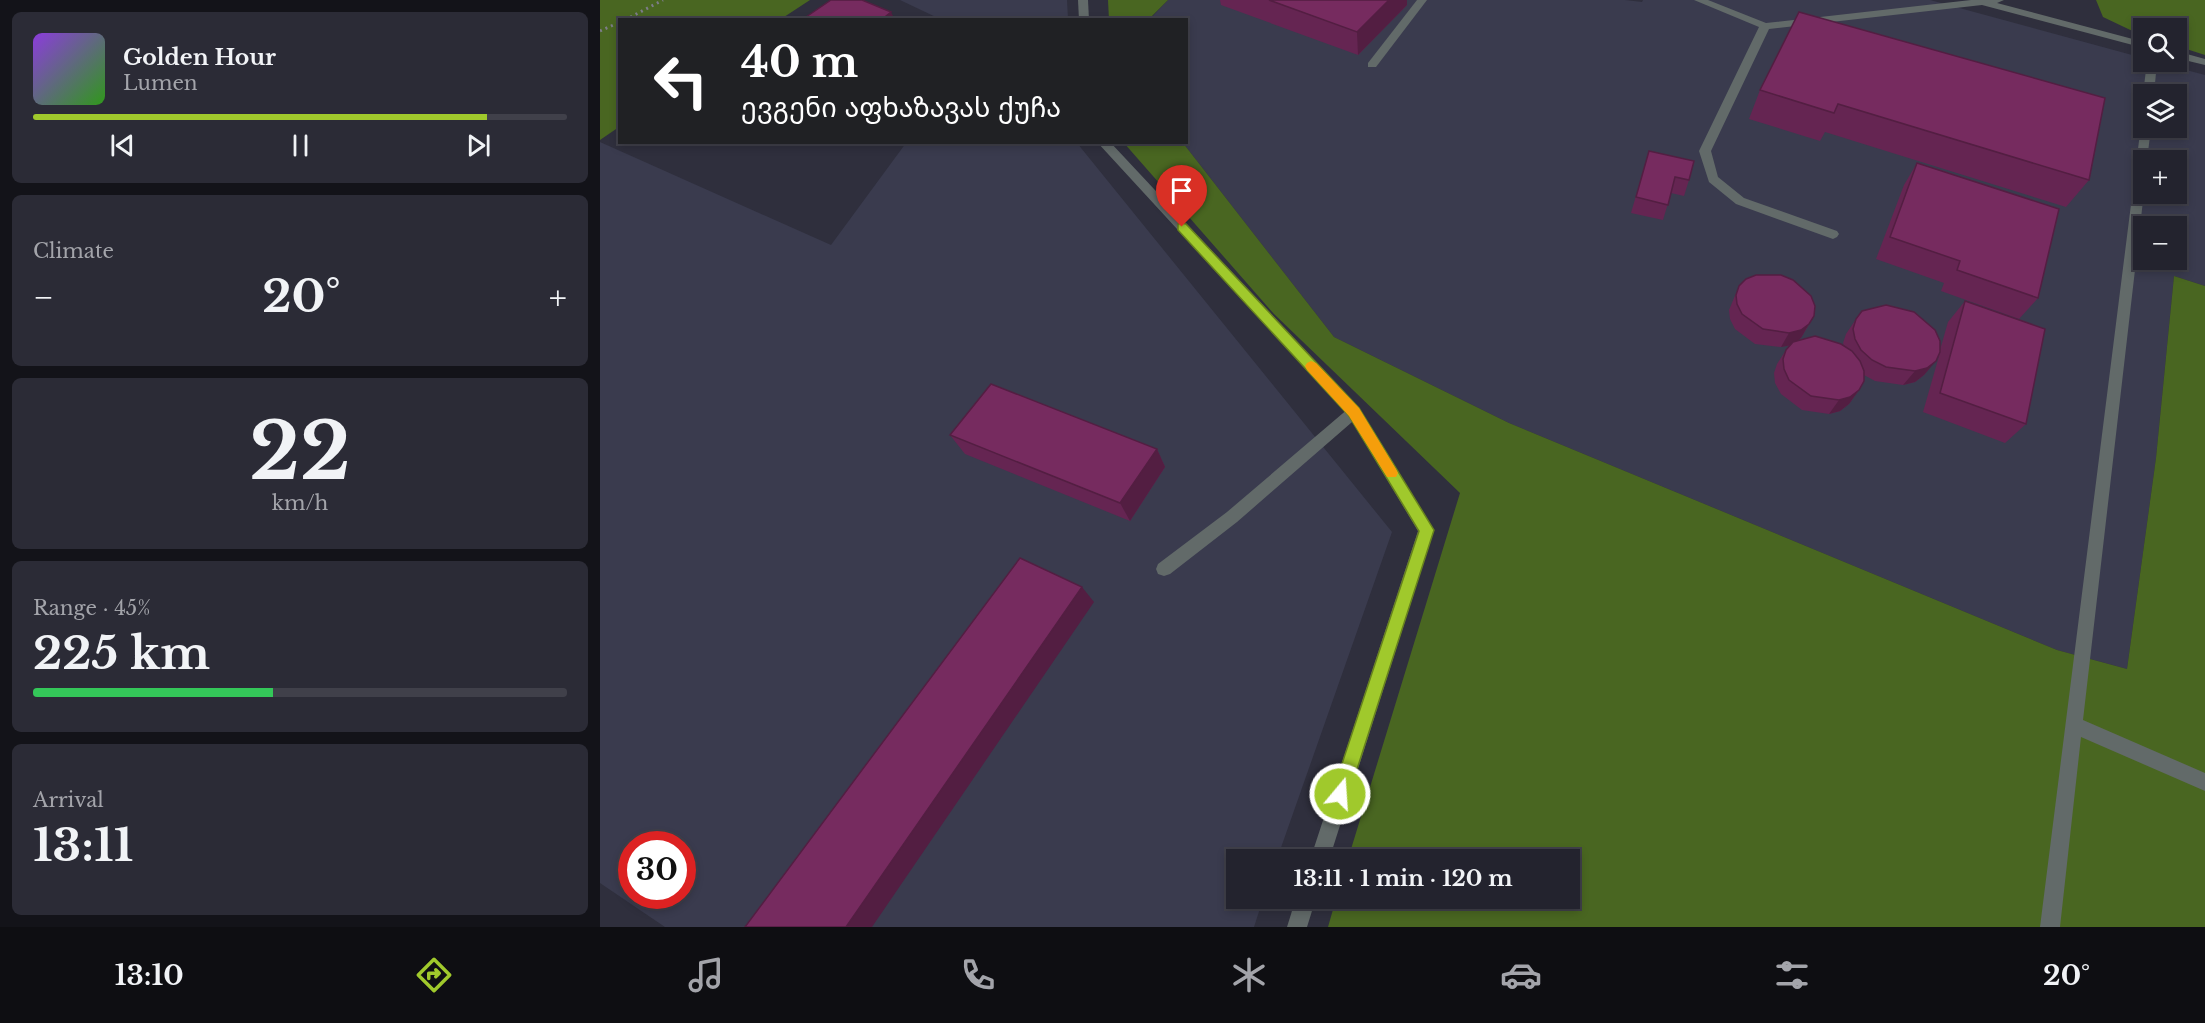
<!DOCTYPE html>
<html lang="en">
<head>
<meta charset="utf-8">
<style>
  body { margin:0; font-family:"Libre Baskerville","Noto Sans Georgian",serif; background:#2b2b36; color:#f1f3f6; height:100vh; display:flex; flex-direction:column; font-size:22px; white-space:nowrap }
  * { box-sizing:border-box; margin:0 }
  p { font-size:20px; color:#a3a4aa }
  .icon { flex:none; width:33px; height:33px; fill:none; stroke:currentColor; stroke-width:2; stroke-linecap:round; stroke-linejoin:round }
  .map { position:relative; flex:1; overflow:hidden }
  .details { display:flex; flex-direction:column; gap:12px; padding:12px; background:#131319; width:600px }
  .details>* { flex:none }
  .top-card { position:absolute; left:18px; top:18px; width:570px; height:126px; border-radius:0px; box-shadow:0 3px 9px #0003,0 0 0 2px #40404a; background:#202124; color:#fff; overflow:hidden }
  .buttons { position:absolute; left:1533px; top:18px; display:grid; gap:12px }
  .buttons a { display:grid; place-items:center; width:54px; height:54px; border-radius:0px; background:#23232e; box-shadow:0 3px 9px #0003,0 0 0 2px #40404a; font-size:30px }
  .speed { position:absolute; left:18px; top:831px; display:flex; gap:12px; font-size:30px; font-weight:700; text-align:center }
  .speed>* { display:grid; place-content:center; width:78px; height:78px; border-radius:50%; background:#23232e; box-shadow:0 3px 9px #0003,0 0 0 2px #40404a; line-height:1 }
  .speed .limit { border:9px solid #d22; background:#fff; color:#111 }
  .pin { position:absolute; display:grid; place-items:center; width:51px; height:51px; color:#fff; margin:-62px -26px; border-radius:50% 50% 50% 0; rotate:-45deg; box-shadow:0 0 6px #0007 }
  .pin .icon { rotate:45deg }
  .me { position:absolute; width:66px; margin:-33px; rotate:18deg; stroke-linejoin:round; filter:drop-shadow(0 0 4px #0008) }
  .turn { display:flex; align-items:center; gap:21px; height:126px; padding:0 24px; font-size:27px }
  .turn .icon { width:78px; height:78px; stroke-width:2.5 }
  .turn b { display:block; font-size:42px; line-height:51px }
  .big { font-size:45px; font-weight:700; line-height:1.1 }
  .details .tile { flex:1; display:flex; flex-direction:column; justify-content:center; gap:9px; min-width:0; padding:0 21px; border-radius:9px; background:#2b2b36 }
  .details .dial { align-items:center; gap:0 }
  .dial b { font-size:78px; line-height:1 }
  .song { display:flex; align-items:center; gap:18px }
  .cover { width:72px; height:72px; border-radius:9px; background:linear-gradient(135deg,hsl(270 70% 55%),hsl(110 70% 35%)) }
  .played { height:6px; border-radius:3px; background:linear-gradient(90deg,#a0c92c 85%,#40404a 85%) }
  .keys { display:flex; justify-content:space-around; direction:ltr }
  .heat { display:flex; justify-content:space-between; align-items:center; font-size:33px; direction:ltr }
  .charge { height:9px; border-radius:4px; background:linear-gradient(90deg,#34c759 45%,#40404a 0) }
  .trip { position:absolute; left:626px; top:849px; width:354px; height:60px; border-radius:0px; background:#23232e; box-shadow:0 3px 9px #0003,0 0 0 2px #40404a; font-weight:700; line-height:60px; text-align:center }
  .dock { display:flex; height:96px; justify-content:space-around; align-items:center; background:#0e0e12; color:#a3a4aa }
  .dock .icon { width:42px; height:42px }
  .dock .current { color:#a0c92c }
  .dock b { font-size:27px; color:#f1f3f6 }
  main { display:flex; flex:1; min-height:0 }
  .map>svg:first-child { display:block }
  .built { fill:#3a3b4e; fill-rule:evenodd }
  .green { fill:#496621 }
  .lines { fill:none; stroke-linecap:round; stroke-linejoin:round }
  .path { stroke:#7d7d89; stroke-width:3; stroke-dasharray:2 4; stroke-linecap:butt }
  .lane { fill:#626a69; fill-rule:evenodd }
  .street { fill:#626a69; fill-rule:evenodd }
  .wall { fill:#652552 }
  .shaded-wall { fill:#531e42 }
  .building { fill:#762b5f; stroke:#531e42; stroke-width:1.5 }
  .route { fill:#a0c92c; stroke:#68831d; stroke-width:1.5 }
  .slow { fill:#f59e0b }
</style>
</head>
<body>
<main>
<section class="details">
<div class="tile">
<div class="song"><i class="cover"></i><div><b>Golden Hour</b><p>Lumen</p></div></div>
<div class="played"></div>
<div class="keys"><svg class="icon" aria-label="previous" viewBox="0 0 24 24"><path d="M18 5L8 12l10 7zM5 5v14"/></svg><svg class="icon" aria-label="pause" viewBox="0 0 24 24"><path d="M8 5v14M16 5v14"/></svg><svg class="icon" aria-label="next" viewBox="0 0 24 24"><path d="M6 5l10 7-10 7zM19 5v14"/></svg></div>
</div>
<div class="tile"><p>Climate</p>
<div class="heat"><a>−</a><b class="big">20°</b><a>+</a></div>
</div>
<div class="tile dial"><b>22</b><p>km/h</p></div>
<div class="tile"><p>Range · 45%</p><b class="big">225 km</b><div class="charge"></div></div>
<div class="tile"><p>Arrival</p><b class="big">13:11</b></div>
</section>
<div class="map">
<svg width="1605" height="927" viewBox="0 0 1605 927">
  <rect width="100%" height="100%" fill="#2f2f3d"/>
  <!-- built -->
  <g class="built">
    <polygon points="300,0 467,0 468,19 340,19"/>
    <path d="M 568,0 L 1025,0 L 1042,2 L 1043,0 L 1330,0 L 1543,58 L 1544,62 L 1556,62 L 1605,75 L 1605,286 L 1574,276 L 1556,458 L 1527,669 L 1457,650 L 909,423 L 734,337 L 583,143 L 586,142 L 586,20 L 549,20 ZM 1544,94 L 1576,94 L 1576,128 L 1544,128 ZM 1544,160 L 1576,160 L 1576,194 L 1544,194 ZM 1544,226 L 1576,226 L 1576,260 L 1544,260 Z"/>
    <path d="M 0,142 L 231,245 L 306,143 L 477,143 L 792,532 L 677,859 L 636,860 L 636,898 L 663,899 L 654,927 L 65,927 L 0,883 ZM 32,844 L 82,844 L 82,896 L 32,896 Z"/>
  </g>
  <!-- green -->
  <g class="green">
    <polygon points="0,0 210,0 181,19 20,20 19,127 0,140"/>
    <polygon points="508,0 568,0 549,19 509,20"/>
    <polygon points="1496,0 1605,0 1605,55 1577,46 1576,28 1544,28 1543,36 1503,17"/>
    <polygon points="524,143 583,143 734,337 909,423 1457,650 1527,669 1556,458 1574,276 1605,286 1605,927 728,927 736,899 969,898 969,860 748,859 860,493 674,314"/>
  </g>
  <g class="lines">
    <!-- path -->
    <g class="path">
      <polyline points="25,20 63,0"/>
      <polyline points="0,31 20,22"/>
    </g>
    <!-- lane -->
    <g class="lane">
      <polygon points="817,0 827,0 776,67 768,67 768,63"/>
      <polygon points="1094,0 1108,0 1166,23 1371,0 1404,0 1397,3 1544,42 1544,48 1382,5 1169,29 1111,151 1118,177 1144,198 1237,231 1239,234 1237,237 1233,239 1136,204 1109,182 1099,151 1159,27"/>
      <polygon points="1576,51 1605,59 1605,65 1576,58"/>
      <polygon points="1547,62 1557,62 1554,94 1543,94"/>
      <polygon points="1541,125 1551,128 1547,160 1544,160 1544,192 1483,720 1605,773 1605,791 1481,737 1460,927 1440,927"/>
      <polygon points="754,406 759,408 761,412 759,416 637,522 570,574 564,576 558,574 556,569 558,564 627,512 749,408"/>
    </g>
    <!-- street -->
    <g class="street">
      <polygon points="478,0 488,0 489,20 479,20"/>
      <polygon points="497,142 510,142 759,408 834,530 729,860 710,860 818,531 749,416"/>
      <polygon points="696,898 716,898 707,927 687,927"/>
    </g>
  </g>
  <!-- wall -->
  <g class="wall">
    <polygon points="620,0 807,0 807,5 758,55 621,5"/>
    <polygon points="1199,12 1489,180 1466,207 1225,132 1220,141 1149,119 1160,90"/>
    <polygon points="1049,151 1089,180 1084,196 1071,193 1063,220 1031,213"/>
    <polygon points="1317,163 1438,298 1419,319 1341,291 1344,283 1276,259 1304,185"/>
    <polygon points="1139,286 1214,316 1201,338 1196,341 1244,346 1243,343 1246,334 1256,319 1340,350 1348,322 1365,301 1426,424 1405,443 1323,412 1339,356 1324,375 1315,382 1303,385 1275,381 1264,375 1259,390 1249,404 1240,411 1229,414 1202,410 1181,394 1175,383 1174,373 1177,364 1186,350 1190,345 1181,347 1155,344 1135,329 1130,319 1129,310"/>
    <polygon points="350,435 557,449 565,467 530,521 365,454"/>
  </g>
  <!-- shaded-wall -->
  <g class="shaded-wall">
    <polygon points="789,0 807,0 807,5 758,55 757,32"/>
    <polygon points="291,12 295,20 281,20"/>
    <polygon points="1209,324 1201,338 1192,345 1181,347 1189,333"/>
    <polygon points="1336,361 1324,375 1315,382 1303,385 1315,371"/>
    <polygon points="1259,390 1249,404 1240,411 1229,414 1239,400"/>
    <polygon points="557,449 565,467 530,521 520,503"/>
    <polygon points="482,587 494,602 272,927 246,927"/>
  </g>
  <!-- building -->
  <g class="building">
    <polygon points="231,0 262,0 291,12 281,20 213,20 206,17"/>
    <polygon points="669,0 789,0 757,32"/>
    <polygon points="1199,12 1505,98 1489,180 1238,104 1234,113 1160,90"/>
    <polygon points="1049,151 1094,161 1089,180 1075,177 1068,205 1036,197"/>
    <polygon points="1317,163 1459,209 1438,298 1357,270 1360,261 1290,237"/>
    <polygon points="1156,275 1181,275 1193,280 1211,296 1215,306 1214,316 1209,324 1201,330 1189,333 1163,329 1142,314 1137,304 1136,295 1139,286 1146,279"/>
    <polygon points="1365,301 1445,329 1426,424 1340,393"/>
    <polygon points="1286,305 1314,312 1335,330 1340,341 1340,352 1336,361 1327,368 1315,371 1286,367 1272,360 1261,350 1255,339 1253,329 1256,319 1262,311"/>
    <polygon points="1215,336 1241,344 1252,351 1260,361 1264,371 1264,381 1259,390 1250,397 1239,400 1211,396 1189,380 1184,369 1183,359 1186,350 1193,342"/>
    <polygon points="391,384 557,449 520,503 350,435"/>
    <polygon points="420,558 482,587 246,927 145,927"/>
  </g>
  <!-- route -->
  <polygon class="route" points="582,223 586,224 759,408 834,530 749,794 746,799 740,802 735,799 732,794 819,531 749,416 578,230 578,224"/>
  <!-- slow -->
  <polygon class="slow" points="711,361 716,363 759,408 796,469 798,473 796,477 787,477 749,416 707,370 705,366 707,363"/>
</svg>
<div class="buttons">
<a><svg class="icon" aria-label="search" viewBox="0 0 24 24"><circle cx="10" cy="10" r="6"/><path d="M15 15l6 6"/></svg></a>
<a><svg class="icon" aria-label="layers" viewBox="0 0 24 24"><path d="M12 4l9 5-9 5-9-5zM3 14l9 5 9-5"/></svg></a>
<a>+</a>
<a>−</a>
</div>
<div class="speed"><div class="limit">30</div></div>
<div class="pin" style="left:582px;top:227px;background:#d93025"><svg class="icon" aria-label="arrive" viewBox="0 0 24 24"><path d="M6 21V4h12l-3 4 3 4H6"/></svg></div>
<svg class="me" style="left:740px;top:794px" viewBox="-20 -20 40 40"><circle r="17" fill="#a0c92c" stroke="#fff" stroke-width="3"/><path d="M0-11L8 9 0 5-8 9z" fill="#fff"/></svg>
<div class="trip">13:11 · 1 min · 120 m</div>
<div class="top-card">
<div class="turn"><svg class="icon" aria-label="left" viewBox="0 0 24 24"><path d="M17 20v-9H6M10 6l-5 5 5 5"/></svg><div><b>40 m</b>ევგენი აფხაზავას ქუჩა</div></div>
</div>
</div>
</main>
<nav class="dock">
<b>13:10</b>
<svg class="icon current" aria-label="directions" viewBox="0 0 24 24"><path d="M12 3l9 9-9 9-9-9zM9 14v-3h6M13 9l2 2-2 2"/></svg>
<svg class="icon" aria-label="music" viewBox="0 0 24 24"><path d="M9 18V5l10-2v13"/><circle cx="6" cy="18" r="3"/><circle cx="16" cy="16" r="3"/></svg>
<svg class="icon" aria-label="phone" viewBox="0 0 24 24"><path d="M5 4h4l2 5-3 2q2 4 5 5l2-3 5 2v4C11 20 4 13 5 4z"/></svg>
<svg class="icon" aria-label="climate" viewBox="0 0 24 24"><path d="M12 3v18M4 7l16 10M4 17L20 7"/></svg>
<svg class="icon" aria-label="car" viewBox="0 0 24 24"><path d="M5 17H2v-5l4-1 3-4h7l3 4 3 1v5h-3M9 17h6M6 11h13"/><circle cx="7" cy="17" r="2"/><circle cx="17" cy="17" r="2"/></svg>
<svg class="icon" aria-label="filters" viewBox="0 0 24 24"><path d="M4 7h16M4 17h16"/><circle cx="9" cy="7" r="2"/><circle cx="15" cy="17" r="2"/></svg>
<b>20°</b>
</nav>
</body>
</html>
